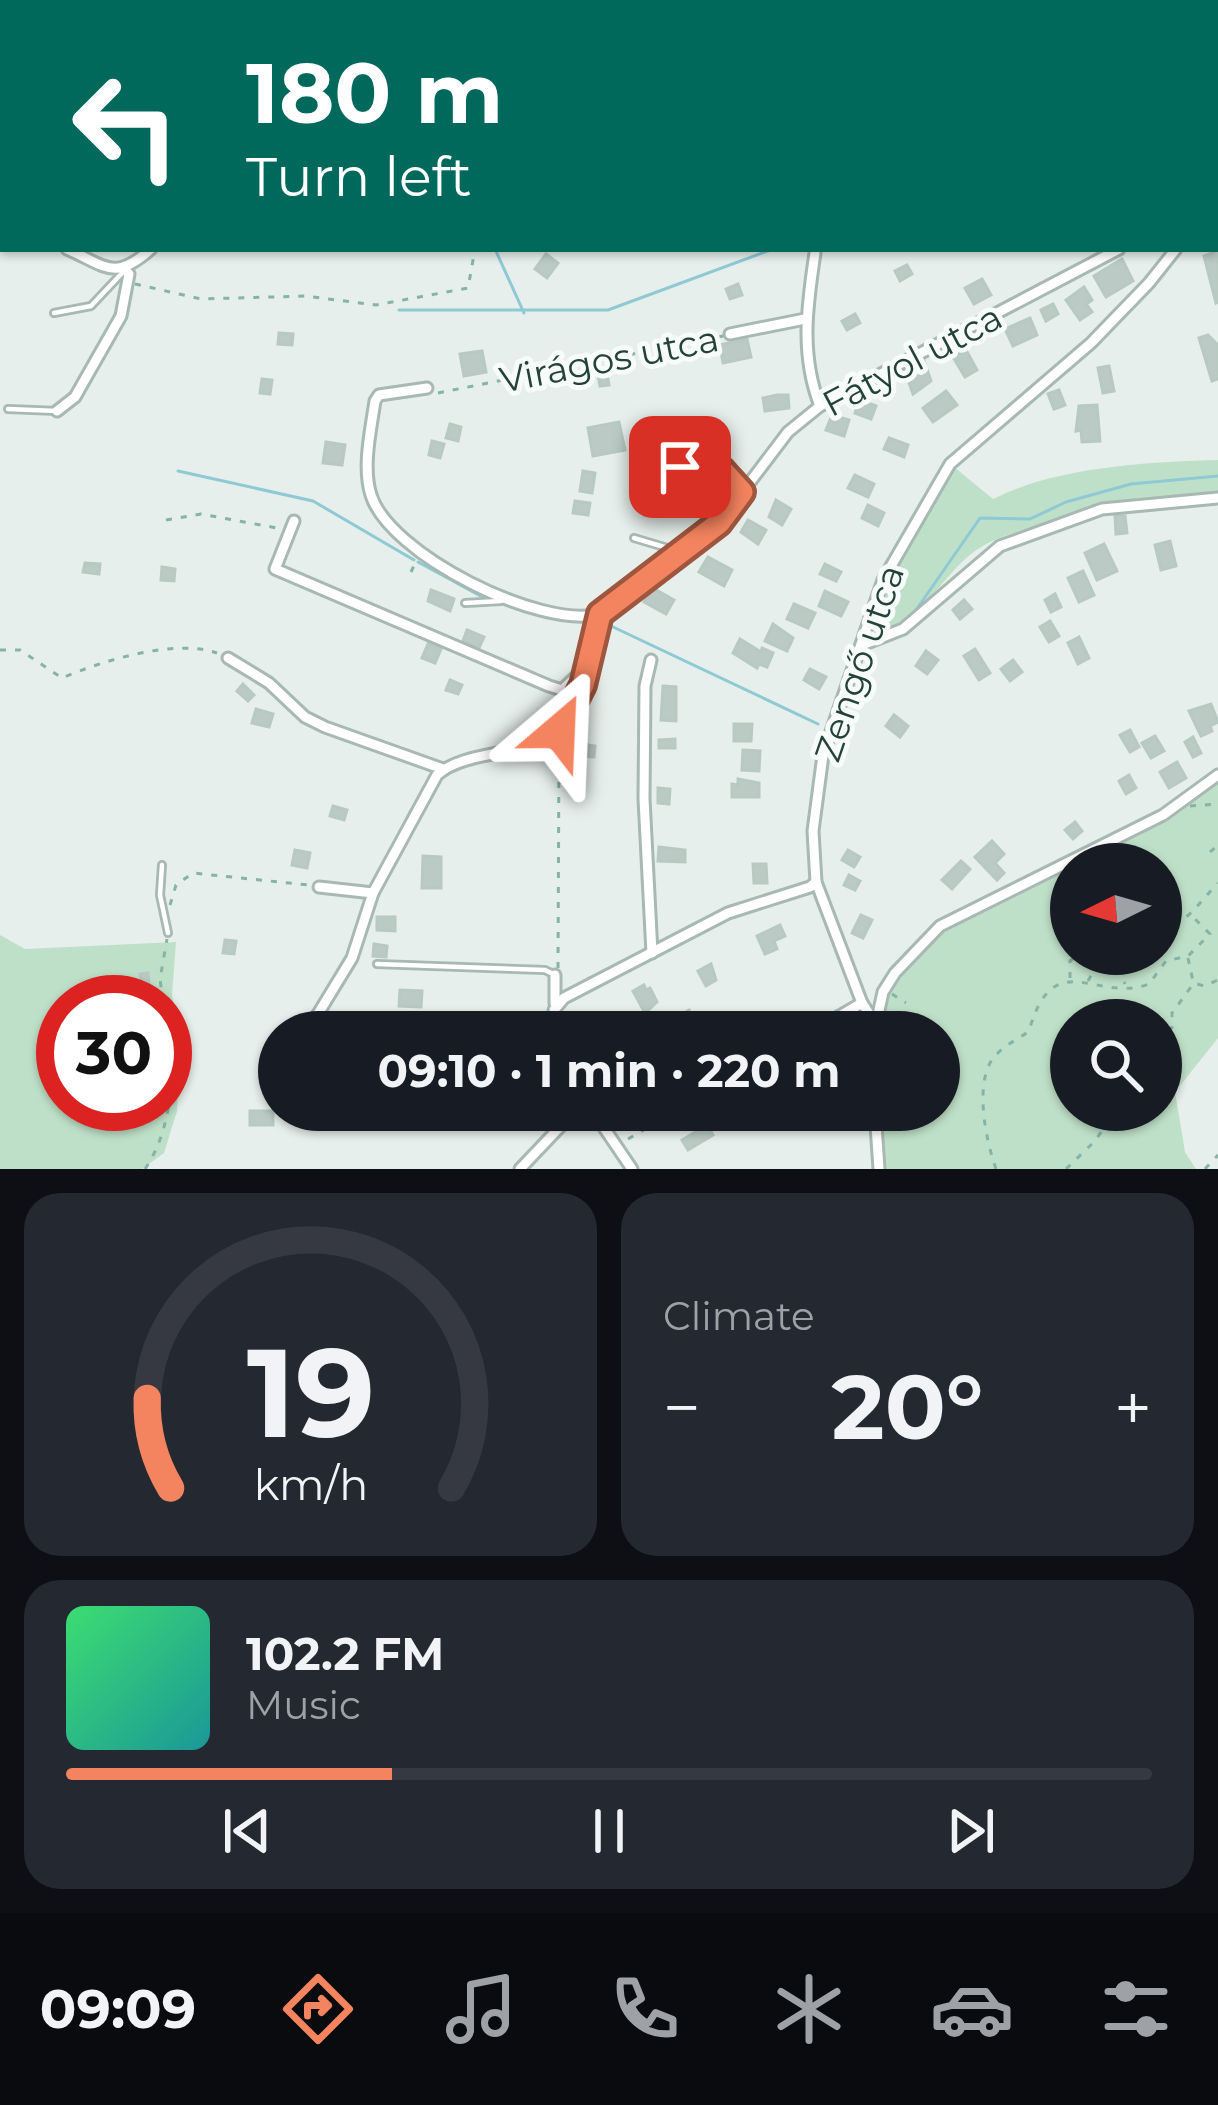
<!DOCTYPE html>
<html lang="en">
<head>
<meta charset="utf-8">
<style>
  body { margin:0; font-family:Montserrat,sans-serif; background:#242831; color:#f1f3f6; height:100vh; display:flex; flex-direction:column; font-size:45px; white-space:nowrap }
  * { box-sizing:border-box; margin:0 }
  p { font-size:39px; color:#9ea1a6 }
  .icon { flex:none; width:66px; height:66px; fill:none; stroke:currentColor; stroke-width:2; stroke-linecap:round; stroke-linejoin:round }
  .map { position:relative; height:1169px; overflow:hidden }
  .drawer { display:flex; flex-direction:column; gap:24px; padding:24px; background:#0d0f14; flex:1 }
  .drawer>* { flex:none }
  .top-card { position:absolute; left:0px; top:0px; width:1218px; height:252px; box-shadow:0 3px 9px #0004; background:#00695c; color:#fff; overflow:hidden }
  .needle { width:78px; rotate:265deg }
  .controls { position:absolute; left:1050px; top:843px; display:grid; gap:24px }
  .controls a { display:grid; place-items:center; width:132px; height:132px; border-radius:50%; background:#171b24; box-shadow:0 3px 9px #0004; font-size:60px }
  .speed { position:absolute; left:36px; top:975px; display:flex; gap:24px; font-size:60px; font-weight:700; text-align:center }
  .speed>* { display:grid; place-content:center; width:156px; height:156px; border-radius:50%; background:#171b24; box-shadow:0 3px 9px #0004; line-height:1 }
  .speed .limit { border:18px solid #d22; background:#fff; color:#111 }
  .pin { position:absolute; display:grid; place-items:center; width:102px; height:102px; color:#fff; margin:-51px; border-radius:24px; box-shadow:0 6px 18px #0006 }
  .me { position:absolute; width:132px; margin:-66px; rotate:26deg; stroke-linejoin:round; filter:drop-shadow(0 0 9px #0008) }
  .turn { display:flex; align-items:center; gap:42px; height:252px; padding:0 48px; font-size:54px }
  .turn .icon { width:156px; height:156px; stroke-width:2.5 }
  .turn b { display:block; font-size:84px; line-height:102px }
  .big { font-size:90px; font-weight:700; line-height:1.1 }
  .drawer .tile { flex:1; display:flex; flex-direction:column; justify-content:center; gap:18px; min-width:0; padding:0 42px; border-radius:36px; background:#242831 }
  .drawer .dial { align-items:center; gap:0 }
  .dial svg { height:312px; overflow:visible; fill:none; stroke:#363941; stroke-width:7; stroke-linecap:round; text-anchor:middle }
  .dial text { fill:#f1f3f6; stroke:none }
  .song { display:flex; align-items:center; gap:36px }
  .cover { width:144px; height:144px; border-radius:18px; background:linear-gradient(135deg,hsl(140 70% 55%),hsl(180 70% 35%)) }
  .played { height:12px; border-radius:6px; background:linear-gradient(90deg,#f4845f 30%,#363941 30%) }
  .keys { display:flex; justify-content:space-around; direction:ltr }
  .heat { display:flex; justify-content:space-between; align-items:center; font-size:66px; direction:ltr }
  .drawer .tiles { flex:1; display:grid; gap:24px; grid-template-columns:1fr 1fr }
  .tile:last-child { grid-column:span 2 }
  .trip { position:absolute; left:258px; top:1011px; width:702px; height:120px; border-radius:60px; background:#171b24; box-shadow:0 3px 9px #0004; font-weight:700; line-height:120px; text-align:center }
  .menu { display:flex; height:192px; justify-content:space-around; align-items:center; background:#090b0e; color:#9ea1a6 }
  .menu .icon { width:84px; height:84px }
  .menu .current { color:#f4845f }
  .menu b { font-size:54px; color:#f1f3f6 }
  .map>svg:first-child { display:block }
  .green { fill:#bfe0c8; fill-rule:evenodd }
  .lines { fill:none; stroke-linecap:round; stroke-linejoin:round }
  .stream { stroke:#8ec9d4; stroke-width:3 }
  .building { fill:#bbcac4; stroke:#b8c9c2; stroke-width:3 }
  .service-casing { stroke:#a8b8b2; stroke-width:10 }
  .minor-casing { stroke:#a8b8b2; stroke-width:15 }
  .path { stroke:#86b3a5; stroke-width:3; stroke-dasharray:6 9; stroke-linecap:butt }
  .service { stroke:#fff; stroke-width:4.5 }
  .minor { stroke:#fff; stroke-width:9 }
  .route-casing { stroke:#9f563e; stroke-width:30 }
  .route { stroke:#f4845f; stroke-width:21 }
  .labels { text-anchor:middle; stroke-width:10; stroke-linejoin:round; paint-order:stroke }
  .street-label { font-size:36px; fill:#24423a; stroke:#f7fbf9 }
</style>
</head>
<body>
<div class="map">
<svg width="1218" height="1169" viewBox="0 0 1218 1169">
  <rect width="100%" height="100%" fill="#e6efeb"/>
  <!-- green -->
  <g class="green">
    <path d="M 1218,460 L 1218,494 C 1148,498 1102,503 1035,526 C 1014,533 993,538 975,551 C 943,574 924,618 887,632 L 875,627 L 890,581 L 919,532 L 914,529 L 954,467 L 993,499 C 1056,467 1147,462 1218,460 Z"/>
    <path d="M 1218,775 L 1218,1038 L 1175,1092 L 1185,1152 L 1196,1169 L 879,1169 L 875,1110 L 939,1110 L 939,1032 L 875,1032 L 883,992 L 926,938 L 1137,829 ZM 1071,864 L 1161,864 L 1161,954 L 1071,954 ZM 1071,1020 L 1161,1020 L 1161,1110 L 1071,1110 Z"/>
    <path d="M 0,935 L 25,949 L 176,942 L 172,995 L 181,1058 L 177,1111 L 164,1153 L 142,1169 L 0,1169 ZM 63,1002 L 165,1002 L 165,1104 L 63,1104 Z"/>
  </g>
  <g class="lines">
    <!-- stream -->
    <g class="stream">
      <polyline points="495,249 524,313"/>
      <polyline points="399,310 608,310 773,249"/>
      <polyline points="178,471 313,501 414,560"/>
      <polyline points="418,562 486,599"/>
      <polyline points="914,613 980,518 1030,519 1066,502 1131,484 1218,476"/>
      <polyline points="611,626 818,724"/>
    </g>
  </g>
  <!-- building -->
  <g class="building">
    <polygon points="1218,251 1218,302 1216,303 1204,256"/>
    <polygon points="546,254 558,263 547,278 535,269"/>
    <polygon points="1122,259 1133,281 1106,297 1094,276"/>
    <polygon points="907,265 912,274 900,281 895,271"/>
    <polygon points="982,279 991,295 974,304 965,288"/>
    <polygon points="738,284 742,295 730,299 726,289"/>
    <polygon points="1084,287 1092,300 1086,304 1092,312 1080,320 1066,300"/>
    <polygon points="1053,304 1058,314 1046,321 1041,310"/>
    <polygon points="855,314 860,323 847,330 842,321"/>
    <polygon points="1030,318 1037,335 1013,346 1005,329"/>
    <polygon points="279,333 293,334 292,345 278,344"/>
    <polygon points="1208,335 1218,345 1218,379 1212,381 1199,338"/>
    <polygon points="747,339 751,357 723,363 720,345"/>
    <polygon points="966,350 977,370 965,377 953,357"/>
    <polygon points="482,351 486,372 464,376 460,354"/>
    <polygon points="924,361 931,381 913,394 905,371"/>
    <polygon points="1109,366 1114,391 1103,393 1098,368"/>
    <polygon points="606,368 609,385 600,386 597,370"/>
    <polygon points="262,379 272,380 270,394 260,393"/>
    <polygon points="1059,390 1065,405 1054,409 1048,394"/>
    <polygon points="946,391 957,405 933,422 923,408"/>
    <polygon points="777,395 788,395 789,408 765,411 763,398"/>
    <polygon points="859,400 876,406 871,419 855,413"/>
    <polygon points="1097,405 1100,441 1082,442 1081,430 1076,431 1079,406"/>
    <polygon points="832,415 849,420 844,436 826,430"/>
    <polygon points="619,422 625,450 593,456 588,428"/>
    <polygon points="450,424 461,427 458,441 446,438"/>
    <polygon points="889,438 908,445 904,457 884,449"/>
    <polygon points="432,441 444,444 440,458 429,455"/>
    <polygon points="326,442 345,445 342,465 323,463"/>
    <polygon points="677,455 677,473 649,477 649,456"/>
    <polygon points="583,471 595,473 592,493 580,491"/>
    <polygon points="855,475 874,484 868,497 848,488"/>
    <polygon points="776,500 791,509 782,525 769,517"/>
    <polygon points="575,501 590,503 588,515 573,513"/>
    <polygon points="868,505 884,513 878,526 862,518"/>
    <polygon points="1115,516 1125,516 1127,533 1116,534"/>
    <polygon points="748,520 766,530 758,544 741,532"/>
    <polygon points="1170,541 1176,566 1161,570 1155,545"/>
    <polygon points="1104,544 1117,571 1097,580 1085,553"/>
    <polygon points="708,557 732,570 724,586 699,572"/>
    <polygon points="85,563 100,564 99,574 83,572"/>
    <polygon points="825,564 841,572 836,581 820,574"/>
    <polygon points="162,567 175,569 174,581 161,580"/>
    <polygon points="1083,571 1094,595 1079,602 1068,578"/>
    <polygon points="653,588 674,600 666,614 644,602"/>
    <polygon points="431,590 454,599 450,611 428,601"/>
    <polygon points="825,591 848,602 841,616 819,606"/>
    <polygon points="1055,594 1061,607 1051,612 1045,600"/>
    <polygon points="964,600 972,609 960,619 953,610"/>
    <polygon points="794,604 815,613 808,628 787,619"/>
    <polygon points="1050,621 1059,636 1049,642 1040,627"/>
    <polygon points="773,624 793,638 787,651 765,641"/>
    <polygon points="467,630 484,637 479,648 463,641"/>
    <polygon points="1079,637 1089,658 1078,664 1068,643"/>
    <polygon points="740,639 761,652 762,648 773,653 767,667 759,664 757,668 733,653"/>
    <polygon points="428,644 441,649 435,663 422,658"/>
    <polygon points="975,649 990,673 979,680 964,656"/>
    <polygon points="926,651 938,660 927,674 916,666"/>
    <polygon points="1013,660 1022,672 1010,681 1001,669"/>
    <polygon points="810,669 826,677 819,689 804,680"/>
    <polygon points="450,680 462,685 458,694 446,690"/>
    <polygon points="243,684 254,695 248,701 237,691"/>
    <polygon points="663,686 676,687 676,721 661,720"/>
    <polygon points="1211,704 1218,722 1210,726 1212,731 1201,736 1189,711"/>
    <polygon points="256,709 273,714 269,727 252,723"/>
    <polygon points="894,715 908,726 900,737 886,726"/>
    <polygon points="734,724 752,724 751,741 734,741"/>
    <polygon points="1130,730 1139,747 1130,752 1120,735"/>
    <polygon points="1155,736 1164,751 1151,758 1142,743"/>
    <polygon points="1193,737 1201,753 1193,757 1185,742"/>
    <polygon points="675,739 675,748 659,748 659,740"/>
    <polygon points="581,744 595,746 594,757 580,756"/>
    <polygon points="743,750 760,751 759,771 742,770"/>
    <polygon points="1177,762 1186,778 1169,788 1160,772"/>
    <polygon points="1129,775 1136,788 1126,794 1119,781"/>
    <polygon points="738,779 759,783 759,797 732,797 732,784 738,785"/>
    <polygon points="658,788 670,789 669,804 658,803"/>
    <polygon points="333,806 347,810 344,820 330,816"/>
    <polygon points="1075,822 1082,831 1073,839 1065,830"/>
    <polygon points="992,841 1004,854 995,863 1004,873 997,880 975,857"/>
    <polygon points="659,847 685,850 685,862 658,861"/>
    <polygon points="295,850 310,853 307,868 292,865"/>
    <polygon points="848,850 860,857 854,867 842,860"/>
    <polygon points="423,856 441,857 441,888 422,888"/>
    <polygon points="961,861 970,869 952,889 942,880"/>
    <polygon points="753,864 766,864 767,883 754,883"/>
    <polygon points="849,875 860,881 855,890 844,885"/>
    <polygon points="861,915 872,920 863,938 852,933"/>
    <polygon points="377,917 395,917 395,931 377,930"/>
    <polygon points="780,925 785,936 774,941 777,949 765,954 757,936"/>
    <polygon points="225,940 236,941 234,954 223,953"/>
    <polygon points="374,944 387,946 386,957 373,956"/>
    <polygon points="711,964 716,980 706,986 698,971"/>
    <polygon points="148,973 150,998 143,999 140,974"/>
    <polygon points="644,985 646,990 650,988 657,1002 645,1013 633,991"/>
    <polygon points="400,990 422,991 421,1007 399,1006"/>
    <polygon points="689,1010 696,1022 684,1029 677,1017"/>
    <rect x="250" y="1111" width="23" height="14"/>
    <polygon points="707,1125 713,1135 688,1150 682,1140"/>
  </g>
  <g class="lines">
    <defs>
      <g id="service">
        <polyline points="681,0 683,3"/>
        <polyline points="917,3 920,0"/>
        <polyline points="54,313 91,306 123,272"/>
        <polyline points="8,409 57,411"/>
        <polyline points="680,467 722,470 742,492"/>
        <polyline points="634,538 681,552"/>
        <polyline points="465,603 501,601"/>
        <polyline points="162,865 160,895 168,933"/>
        <polyline points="377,964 545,970 555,975"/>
      </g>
      <g id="minor">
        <polyline points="176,0 177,3"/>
        <polyline points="397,0 432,3"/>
        <polyline points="953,0 953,3"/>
        <polyline points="1134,0 1136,3"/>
        <polyline points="544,3 548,0"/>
        <polyline points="1215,185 1218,190"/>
        <polyline points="0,235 3,236"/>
        <path d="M 67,249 C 106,266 114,282 151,249"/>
        <path d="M 815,253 C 807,306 800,355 820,406"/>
        <polyline points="730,334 805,319"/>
        <path d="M 427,388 L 379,395 L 375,401 C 371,429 362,467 371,495 C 389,554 541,630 600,614"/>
        <polyline points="57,411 75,397 121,316 129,274 124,269"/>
        <polyline points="294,521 275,569 549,686 562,690 586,667"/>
        <polyline points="862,645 903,629 1000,546 1102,509 1218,498"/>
        <polyline points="228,658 269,683 305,717 325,727 443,769"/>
        <polyline points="651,660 645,686 644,799 652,953"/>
        <polyline points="319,887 373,893"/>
        <polyline points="555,975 555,1004"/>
        <polyline points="876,1024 883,992 895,973 940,926 1163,815 1218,775"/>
        <path d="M 307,1032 L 352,958 L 373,893 L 437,775 C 467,748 534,757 560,729 C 575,713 586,681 590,660 C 593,644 592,629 600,614 L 719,523 L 788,432 L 820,406 L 1119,249"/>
        <polyline points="557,1032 554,1010 564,998 728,913 810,887 816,882"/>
        <polyline points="812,1032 862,1003"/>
        <polyline points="875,1032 876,1024 862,1003 816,882 813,831 823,755 883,580 950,464 1091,343 1149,283 1176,249"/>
        <polyline points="592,1110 632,1169"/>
        <polyline points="875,1110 879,1169"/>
        <polyline points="520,1169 576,1110"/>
      </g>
    </defs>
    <!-- service casing -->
    <use href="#service" class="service-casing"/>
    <!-- minor casing -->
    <use href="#minor" class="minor-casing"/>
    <!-- path -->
    <g class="path">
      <polyline points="805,3 810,0"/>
      <polyline points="135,284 201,299 305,296 376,305 468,288 475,249"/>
      <polyline points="438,393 723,336"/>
      <polyline points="166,520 201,514 277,528"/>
      <polyline points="411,572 417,559"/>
      <path d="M 0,650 L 20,650 L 62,678 C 102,661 174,638 217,653"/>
      <polyline points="1190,806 1218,804"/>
      <polyline points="1210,852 1218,845"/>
      <polyline points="1123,857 1125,864"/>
      <polyline points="170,905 176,885 193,873 308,885"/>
      <path d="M 1161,932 C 1192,918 1195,907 1218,883"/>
      <polyline points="1113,954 1125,984"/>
      <polyline points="1188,958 1193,981"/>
      <polyline points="558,968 559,743"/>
      <polyline points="1070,978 1070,961 1079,954"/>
      <polyline points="1088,981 1103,954"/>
      <polyline points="892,994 906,1003"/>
      <polyline points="163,1002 160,979 167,939"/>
      <polyline points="1161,1044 1172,1027 1172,1013 1194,983 1204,986 1218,980"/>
      <polyline points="628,1139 678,1110"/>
      <path d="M 145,1169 C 175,1125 175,1063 165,1013"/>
      <path d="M 996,1169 C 986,1141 972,1077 997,1054 C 1006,1044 1019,1039 1029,1031 C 1054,943 1096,1004 1149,984 L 1166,961 L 1188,956 L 1210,934 L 1192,916"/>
      <polyline points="1066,1169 1095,1141 1116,1110"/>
      <polyline points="1205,1169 1218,1155"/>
    </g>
    <!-- service -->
    <use href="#service" class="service"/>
    <!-- minor -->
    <use href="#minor" class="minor"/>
  </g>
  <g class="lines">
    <defs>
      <polyline id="route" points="559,731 583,685 600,614 719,523 742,492 722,470 680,467"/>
    </defs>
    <!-- route casing -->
    <use href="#route" class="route-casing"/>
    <!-- route -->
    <use href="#route" class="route"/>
  </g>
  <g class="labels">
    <!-- street labels -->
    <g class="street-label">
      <text transform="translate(609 359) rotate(-11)" y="13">Virágos utca</text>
      <text transform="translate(912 360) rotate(-28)" y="13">Fátyol utca</text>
      <text transform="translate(859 663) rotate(-71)" y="13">Zengő utca</text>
    </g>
  </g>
</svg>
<div class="controls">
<a><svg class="needle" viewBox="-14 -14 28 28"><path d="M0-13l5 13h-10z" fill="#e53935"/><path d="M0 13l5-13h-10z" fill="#9ea1a6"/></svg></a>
<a><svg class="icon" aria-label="search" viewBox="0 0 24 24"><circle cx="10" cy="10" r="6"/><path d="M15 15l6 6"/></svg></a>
</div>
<div class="speed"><div class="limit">30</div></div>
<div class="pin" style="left:680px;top:467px;background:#d93025"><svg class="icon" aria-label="arrive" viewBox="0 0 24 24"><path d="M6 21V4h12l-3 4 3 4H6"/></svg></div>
<svg class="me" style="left:559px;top:731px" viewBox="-20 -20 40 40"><path d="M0-17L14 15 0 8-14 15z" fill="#f4845f" stroke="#fff" stroke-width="4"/></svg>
<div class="trip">09:10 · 1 min · 220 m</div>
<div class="top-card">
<div class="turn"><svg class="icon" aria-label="left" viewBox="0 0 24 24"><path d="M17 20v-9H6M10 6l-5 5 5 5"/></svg><div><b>180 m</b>Turn left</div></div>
</div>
</div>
<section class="drawer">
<div class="tiles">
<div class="tile dial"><svg viewBox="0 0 100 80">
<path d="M14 69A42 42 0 1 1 86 69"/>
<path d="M14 69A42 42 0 0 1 8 46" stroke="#f4845f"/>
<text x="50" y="56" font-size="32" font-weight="700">19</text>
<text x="50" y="72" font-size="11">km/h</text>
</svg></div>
<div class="tile"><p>Climate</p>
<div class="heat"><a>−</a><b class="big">20°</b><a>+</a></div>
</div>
<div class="tile">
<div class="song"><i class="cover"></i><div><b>102.2 FM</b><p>Music</p></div></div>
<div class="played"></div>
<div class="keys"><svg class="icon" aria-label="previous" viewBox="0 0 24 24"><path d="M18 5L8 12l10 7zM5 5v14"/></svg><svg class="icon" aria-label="pause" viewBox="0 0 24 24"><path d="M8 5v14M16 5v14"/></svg><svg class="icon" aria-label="next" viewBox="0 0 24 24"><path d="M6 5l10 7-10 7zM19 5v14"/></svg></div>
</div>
</div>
</section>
<nav class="menu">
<b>09:09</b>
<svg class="icon current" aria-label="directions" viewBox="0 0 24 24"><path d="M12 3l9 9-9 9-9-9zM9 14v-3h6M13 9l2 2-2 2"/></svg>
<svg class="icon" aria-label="music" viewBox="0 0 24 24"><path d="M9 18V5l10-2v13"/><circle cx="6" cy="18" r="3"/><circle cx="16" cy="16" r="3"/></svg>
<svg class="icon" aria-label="phone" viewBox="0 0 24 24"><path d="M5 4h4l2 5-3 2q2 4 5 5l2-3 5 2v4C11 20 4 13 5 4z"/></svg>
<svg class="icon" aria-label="climate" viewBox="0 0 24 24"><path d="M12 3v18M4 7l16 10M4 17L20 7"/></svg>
<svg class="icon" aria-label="car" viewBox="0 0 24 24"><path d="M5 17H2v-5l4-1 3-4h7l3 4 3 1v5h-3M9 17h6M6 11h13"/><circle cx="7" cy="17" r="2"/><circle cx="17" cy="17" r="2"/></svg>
<svg class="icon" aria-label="filters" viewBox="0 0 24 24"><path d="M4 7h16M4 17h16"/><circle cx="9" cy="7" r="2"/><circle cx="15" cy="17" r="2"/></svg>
</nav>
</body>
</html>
